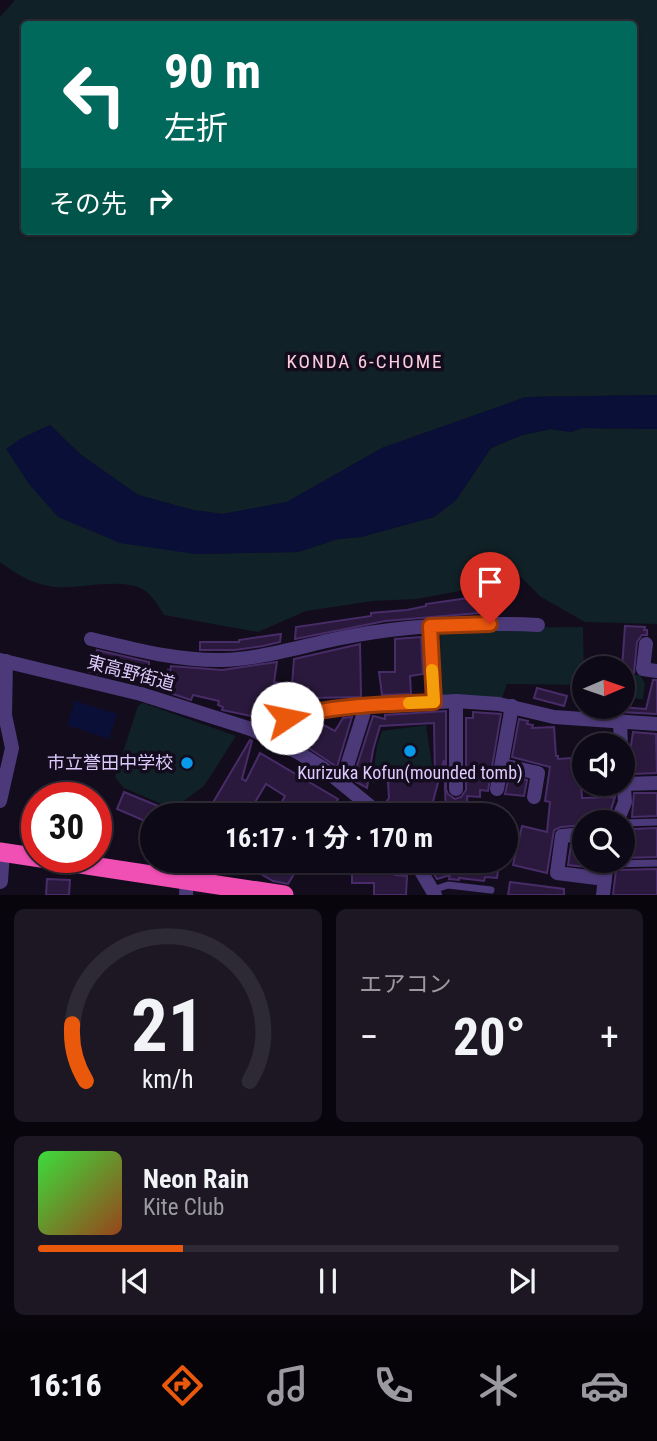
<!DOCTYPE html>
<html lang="ja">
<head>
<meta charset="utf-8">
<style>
  body { margin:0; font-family:"Roboto Condensed","Noto Sans JP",sans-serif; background:#1c1723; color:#f1f3f6; height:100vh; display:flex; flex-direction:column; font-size:26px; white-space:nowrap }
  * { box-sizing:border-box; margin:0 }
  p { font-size:23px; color:#9b9aa1 }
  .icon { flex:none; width:38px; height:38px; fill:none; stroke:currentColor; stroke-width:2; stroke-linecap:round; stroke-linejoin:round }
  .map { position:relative; height:895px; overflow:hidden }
  .panel { display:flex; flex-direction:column; gap:14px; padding:14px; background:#08050c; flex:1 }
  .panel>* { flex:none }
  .banner { position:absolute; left:21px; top:21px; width:616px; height:214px; border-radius:7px; box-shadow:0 2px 5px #0004,0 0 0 2px #2e2a35; background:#00695c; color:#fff; overflow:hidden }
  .needle { width:46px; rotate:88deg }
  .controls { position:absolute; left:572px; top:656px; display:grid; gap:14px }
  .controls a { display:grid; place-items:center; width:63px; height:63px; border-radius:50%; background:#0e0916; box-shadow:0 2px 5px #0004,0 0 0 2px #2e2a35; font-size:35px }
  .speed { position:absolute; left:21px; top:782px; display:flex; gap:14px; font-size:35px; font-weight:700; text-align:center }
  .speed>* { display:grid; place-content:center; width:91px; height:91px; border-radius:50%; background:#0e0916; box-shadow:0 2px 5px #0004,0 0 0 2px #2e2a35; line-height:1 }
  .speed .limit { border:10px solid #d22; background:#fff; color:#111 }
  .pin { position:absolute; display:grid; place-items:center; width:60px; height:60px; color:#fff; margin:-72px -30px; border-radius:50% 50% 50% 0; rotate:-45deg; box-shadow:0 0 7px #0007 }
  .pin .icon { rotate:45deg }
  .me { position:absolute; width:77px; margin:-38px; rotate:79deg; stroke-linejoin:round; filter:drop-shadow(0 0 5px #0008) }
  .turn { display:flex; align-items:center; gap:24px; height:147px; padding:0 28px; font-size:32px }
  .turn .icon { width:91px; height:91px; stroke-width:2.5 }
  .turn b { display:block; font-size:49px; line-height:60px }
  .then { display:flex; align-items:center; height:66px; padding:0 28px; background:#0003; gap:14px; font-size:26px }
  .big { font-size:52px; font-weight:700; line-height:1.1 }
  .panel .widget { flex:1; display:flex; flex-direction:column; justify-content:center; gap:10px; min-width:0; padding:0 24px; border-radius:10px; background:#1c1723 }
  .panel .dial { align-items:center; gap:0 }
  .dial svg { height:182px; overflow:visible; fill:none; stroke:#2e2a35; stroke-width:7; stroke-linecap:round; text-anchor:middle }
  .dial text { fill:#f1f3f6; stroke:none }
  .song { display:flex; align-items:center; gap:21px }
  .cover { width:84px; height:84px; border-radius:10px; background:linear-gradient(135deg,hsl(120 70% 55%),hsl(20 70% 35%)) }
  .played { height:7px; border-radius:4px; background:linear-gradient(90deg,#ea580c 25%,#2e2a35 25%) }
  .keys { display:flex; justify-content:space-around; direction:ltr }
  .heat { display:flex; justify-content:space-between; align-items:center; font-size:38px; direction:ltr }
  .panel .tiles { flex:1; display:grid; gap:14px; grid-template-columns:1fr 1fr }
  .widget:last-child { grid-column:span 2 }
  .trip { position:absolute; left:140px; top:803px; width:378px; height:70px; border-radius:35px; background:#0e0916; box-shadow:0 2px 5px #0004,0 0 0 2px #2e2a35; font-weight:700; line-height:70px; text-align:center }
  .tab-bar { display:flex; height:112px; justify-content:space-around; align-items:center; background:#060409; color:#9b9aa1 }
  .tab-bar .icon { width:49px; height:49px }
  .tab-bar .selected { color:#ea580c }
  .tab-bar b { font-size:32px; color:#f1f3f6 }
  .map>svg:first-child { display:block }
  .green { fill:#102127; fill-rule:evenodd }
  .water { fill:#0a0f38 }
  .building { fill:#2a193d; stroke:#482c68; stroke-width:2 }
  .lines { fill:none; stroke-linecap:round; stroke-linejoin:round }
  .service { stroke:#4c397a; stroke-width:7 }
  .minor { stroke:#4c397a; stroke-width:14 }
  .tertiary { stroke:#4c397a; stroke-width:16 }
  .trunk { stroke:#f04fb4; stroke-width:19 }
  .route-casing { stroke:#983908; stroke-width:18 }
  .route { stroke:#ea580c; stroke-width:12 }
  .slow { stroke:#f59e0b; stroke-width:12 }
  .poi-dot { fill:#0899eb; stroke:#130c1d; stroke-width:2.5 }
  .labels { text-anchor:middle; stroke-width:7; stroke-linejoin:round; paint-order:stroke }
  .street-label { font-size:18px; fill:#ddcafd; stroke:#130c1d }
  .poi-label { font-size:18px; fill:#ddcafd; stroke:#130c1d; text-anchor:end }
  .neighbourhood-label { font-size:19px; letter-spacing:2px; fill:#fdccde; stroke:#130c1d }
</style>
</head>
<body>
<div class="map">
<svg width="657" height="895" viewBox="0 0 657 895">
  <rect width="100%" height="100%" fill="#130c1d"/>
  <!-- green -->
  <g class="green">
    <path d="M 15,0 L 657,0 L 657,395 L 526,397 L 382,448 L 287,502 L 223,514 L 193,510 L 138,495 L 81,455 L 50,425 L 20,439 L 195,554 L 298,552 L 338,539 L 361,537 L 434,517 L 456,500 L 491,448 L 522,435 L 551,429 L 571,432 L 583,428 L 657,429 L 657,624 L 585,622 L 541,597 L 505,561 L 460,591 L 416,599 L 373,601 L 306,611 L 258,632 L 164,615 C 157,604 150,591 138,587 C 113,579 80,589 55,587 C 34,585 16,574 0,562 L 0,17 ZM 24,24 L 634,24 L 634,231 L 24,231 Z"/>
    <polygon points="583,627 584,685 507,684 502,698 441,695 440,628"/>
    <polygon points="623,675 640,675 645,683 643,699 623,698"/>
    <polygon points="143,703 236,736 204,786 185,800 180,812 124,788 115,777 138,706"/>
    <polygon points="426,725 433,773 389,777 372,784 377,746 382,731"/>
  </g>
  <!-- water -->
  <g class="water">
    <polygon points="657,395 657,429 583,428 571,432 551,429 522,435 491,448 456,500 434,517 361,537 338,539 298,552 195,554 120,543 58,517 29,484 6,449 20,439 50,425 81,455 138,495 193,510 223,514 287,502 382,448 526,397"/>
    <polygon points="75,701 117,714 109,739 67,725"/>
  </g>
  <!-- building -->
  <g class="building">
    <polygon points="489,595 491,612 385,621 295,639 296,627 371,616 371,613 407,610 426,606 426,604"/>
    <polygon points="625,626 645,627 644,630 647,630 647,635 642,635 637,642 634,673 623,672 622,668"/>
    <polygon points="281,634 280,642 263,646 235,650 200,650 200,642 239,642 239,640"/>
    <polygon points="421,637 423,674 410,676 411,694 382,695 379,672 395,672 395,639"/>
    <polygon points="360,644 361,697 308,698 307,703 286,706 290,707 269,714 259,712 256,717 222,710 223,707 218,705 219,701 193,695 191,700 146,685 151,669 167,674 168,670 170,671 171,666 222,670 277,662 274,682 292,685 294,659"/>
    <polygon points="97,650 149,662 149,669 110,660 106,676 88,671 91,660 95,661"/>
    <polygon points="653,680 657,680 657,714 620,712 621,707 646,709"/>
    <polygon points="537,688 567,696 564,706 534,698"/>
    <polygon points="446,711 446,789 448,794 455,799 461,797 466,790 466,718 473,718 473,712 501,714 488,791 480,790 480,797 467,796 468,814 446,815 444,760 431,809 407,811 403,816 391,816 384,805 389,798 388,782 435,777 434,723 380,726 373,750 367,788 356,782 359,770 356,769 373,716 385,719 385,715"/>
    <polygon points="352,717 337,767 304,745 277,731 316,721 335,731 343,718"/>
    <polygon points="519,719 528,721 527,724 533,725 532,728 554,727 556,756 558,756 558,759 571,758 572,770 580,769 582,798 615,797 607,822 584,822 584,825 561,827 554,830 547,873 513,865 522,826 547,832 550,802 545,801 550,767 512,757"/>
    <polygon points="633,732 656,734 657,773 633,774 630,752"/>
    <polygon points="250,740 252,741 242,779 246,781 260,753 338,799 328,816 274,816 285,796 266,784 254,804 273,816 183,816 189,802 208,811"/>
    <polygon points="509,776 527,780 524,796 505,794"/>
    <polygon points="124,792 180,815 180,816 152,816 152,824 117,809"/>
    <polygon points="634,793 657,793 657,816 632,817"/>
    <polygon points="657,828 657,857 623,858 623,832 633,831 633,829"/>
    <polygon points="584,844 584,861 597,861 596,868 568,865 571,845"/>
    <polygon points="239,861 302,861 288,884 273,881"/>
    <polygon points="355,861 395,861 395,875 407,876 406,895 374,895 374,883 352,883 352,866 354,867"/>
    <polygon points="443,862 499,864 497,878 485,877 484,881 459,878 459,880 449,879 450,875 437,879 430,867"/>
    <polygon points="657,869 657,895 613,895 616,870"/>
    <polygon points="47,879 70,880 69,895 46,895"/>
    <polygon points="510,882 564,889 564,895 508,895"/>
  </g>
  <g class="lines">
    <!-- service -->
    <g class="service">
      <polyline points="623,823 657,822"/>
      <polyline points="607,864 657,863"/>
      <polyline points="433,890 448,885 491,890"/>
    </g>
    <!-- minor -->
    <g class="minor">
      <polyline points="430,626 434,702"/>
      <path d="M 91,639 C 134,649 177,661 222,660 C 260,659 299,647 336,639 C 402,625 471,622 538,625"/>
      <polyline points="646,644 643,669 657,671"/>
      <polyline points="0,660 141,694 251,729 299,753 323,768 382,816"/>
      <polyline points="456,701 456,789"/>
      <polyline points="620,722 621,746"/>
      <polyline points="251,729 304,713 366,706 456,701 499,704 554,717 657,724"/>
      <polyline points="502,765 538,773 534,797"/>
      <polyline points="342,782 366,706"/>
      <polyline points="624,784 657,783"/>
      <polyline points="497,789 512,706"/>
      <polyline points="0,801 12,748 5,715 6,661"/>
      <polyline points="617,822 625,802 623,774"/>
      <polyline points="584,834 562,836 557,873 605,879"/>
      <polyline points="415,861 435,895"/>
      <polyline points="186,895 187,880"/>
      <polyline points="603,895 607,861"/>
    </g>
    <!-- tertiary -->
    <polyline class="tertiary" points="0,881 2,852"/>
    <!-- trunk -->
    <polyline class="trunk" points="0,852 284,895"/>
  </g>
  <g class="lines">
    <defs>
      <path id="route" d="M 287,718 C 335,705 385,704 434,702 L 430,626 L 490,624"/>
    </defs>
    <!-- route casing -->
    <use href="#route" class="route-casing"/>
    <!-- route -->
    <use href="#route" class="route"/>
    <!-- slow -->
    <polyline class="slow" points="409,703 434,702 432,670"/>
  </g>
  <!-- markers -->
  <g class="poi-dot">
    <circle cx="410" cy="751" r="7"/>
    <circle cx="187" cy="763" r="7"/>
  </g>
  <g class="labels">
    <!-- street labels -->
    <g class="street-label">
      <text transform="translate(131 673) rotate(15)" y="6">東高野街道</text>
    </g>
    <!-- poi labels -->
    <g class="poi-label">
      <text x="173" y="769">市立誉田中学校</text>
      <text x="410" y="779" text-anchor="middle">Kurizuka Kofun(mounded tomb)</text>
    </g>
    <!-- neighbourhood labels -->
    <g class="neighbourhood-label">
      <text x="365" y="368">KONDA 6-CHOME</text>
    </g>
  </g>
</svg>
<div class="controls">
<a><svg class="needle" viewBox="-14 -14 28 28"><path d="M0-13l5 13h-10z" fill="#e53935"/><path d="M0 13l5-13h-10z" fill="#9b9aa1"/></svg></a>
<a><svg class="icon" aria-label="sound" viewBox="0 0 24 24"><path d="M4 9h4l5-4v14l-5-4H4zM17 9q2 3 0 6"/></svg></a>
<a><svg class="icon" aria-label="search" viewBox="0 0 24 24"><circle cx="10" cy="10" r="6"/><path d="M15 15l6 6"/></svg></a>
</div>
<div class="speed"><div class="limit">30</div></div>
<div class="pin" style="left:490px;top:624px;background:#d93025"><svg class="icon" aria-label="arrive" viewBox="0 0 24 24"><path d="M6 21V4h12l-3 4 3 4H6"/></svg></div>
<svg class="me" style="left:287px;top:718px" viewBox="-20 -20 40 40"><circle r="19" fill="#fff"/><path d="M0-13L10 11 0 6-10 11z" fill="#ea580c"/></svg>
<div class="trip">16:17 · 1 分 · 170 m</div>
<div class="banner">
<div class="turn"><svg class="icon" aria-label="left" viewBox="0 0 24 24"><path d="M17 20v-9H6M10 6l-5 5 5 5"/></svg><div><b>90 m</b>左折</div></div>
<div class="then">その先<svg class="icon" aria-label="right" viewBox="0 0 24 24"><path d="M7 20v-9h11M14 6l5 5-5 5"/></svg></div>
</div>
</div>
<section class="panel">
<div class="tiles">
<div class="widget dial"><svg viewBox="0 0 100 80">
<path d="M14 69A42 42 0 1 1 86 69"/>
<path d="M14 69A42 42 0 0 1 8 44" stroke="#ea580c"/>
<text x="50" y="56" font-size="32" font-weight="700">21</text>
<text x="50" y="72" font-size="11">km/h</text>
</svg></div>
<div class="widget"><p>エアコン</p>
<div class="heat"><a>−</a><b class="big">20°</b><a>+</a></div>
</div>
<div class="widget">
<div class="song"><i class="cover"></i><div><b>Neon Rain</b><p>Kite Club</p></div></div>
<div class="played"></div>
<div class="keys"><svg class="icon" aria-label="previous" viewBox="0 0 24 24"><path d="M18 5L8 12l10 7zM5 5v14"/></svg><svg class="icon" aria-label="pause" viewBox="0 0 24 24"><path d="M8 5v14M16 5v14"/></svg><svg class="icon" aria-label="next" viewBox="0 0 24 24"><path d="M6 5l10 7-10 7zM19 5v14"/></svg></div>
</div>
</div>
</section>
<nav class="tab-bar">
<b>16:16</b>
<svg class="icon selected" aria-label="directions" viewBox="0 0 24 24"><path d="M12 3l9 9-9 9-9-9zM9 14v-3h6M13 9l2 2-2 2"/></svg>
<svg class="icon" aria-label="music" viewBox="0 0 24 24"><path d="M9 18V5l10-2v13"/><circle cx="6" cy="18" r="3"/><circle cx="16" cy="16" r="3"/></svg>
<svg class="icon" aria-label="phone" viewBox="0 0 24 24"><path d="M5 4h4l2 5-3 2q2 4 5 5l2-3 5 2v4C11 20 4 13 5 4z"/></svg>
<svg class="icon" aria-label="climate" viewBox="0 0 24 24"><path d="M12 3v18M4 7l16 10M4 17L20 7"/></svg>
<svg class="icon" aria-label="car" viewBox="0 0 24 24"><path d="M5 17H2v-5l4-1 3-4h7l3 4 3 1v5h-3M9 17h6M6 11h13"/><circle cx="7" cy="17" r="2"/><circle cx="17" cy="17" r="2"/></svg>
</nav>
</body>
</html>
